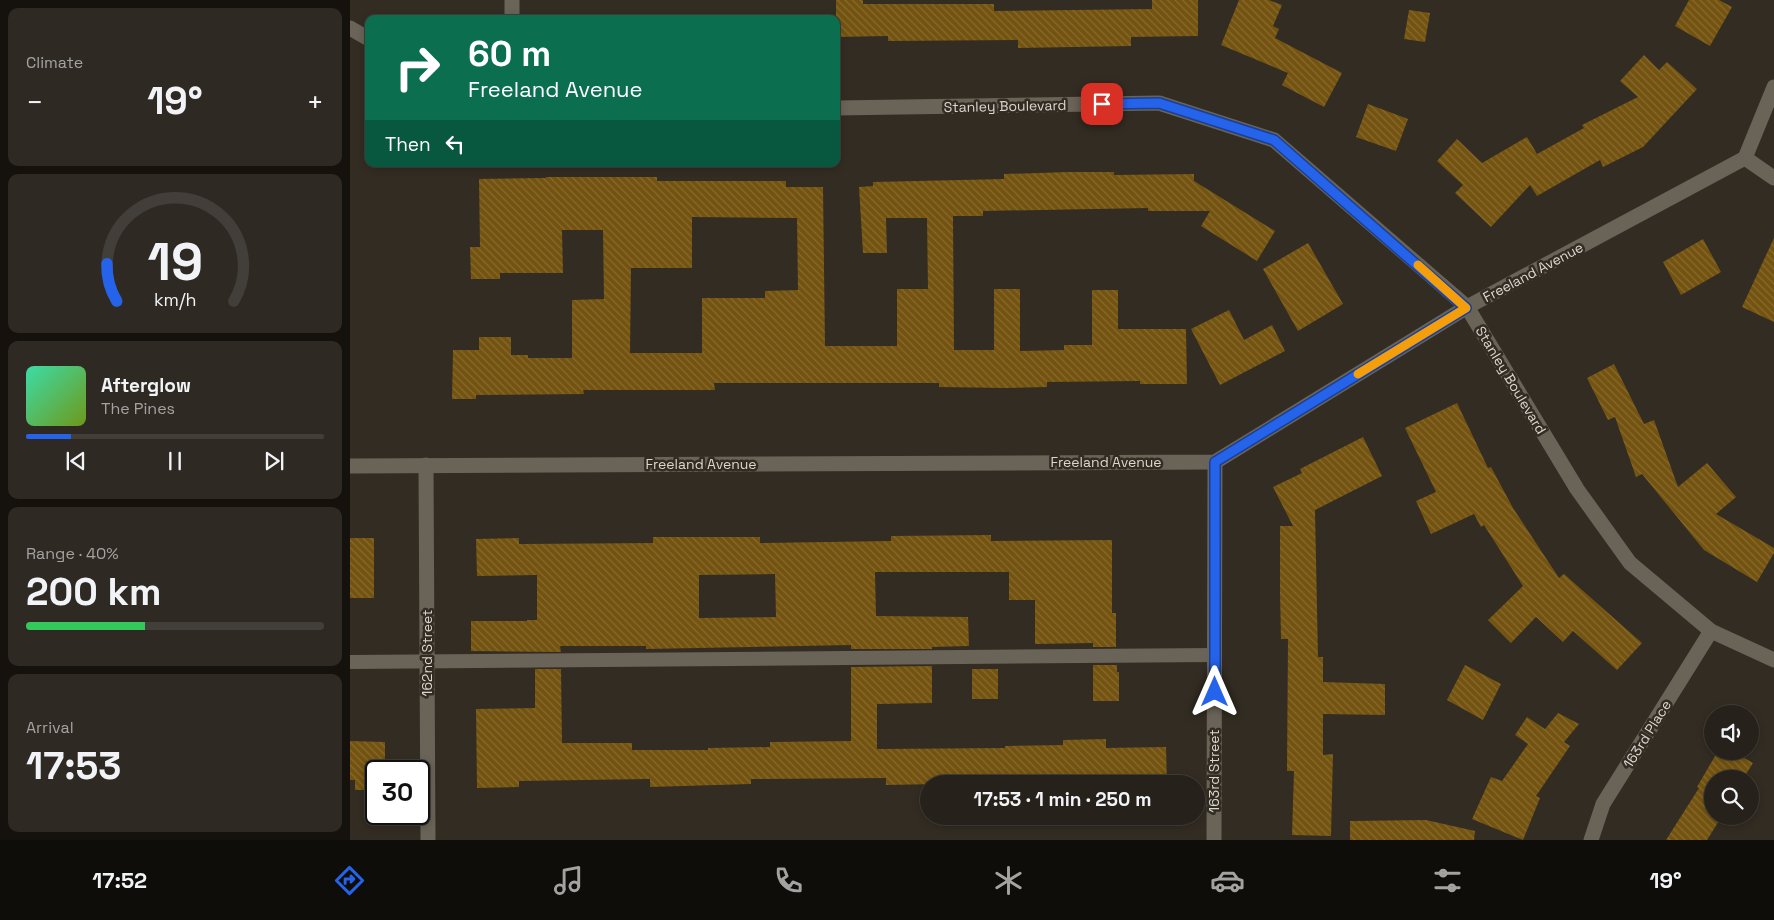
<!DOCTYPE html>
<html lang="en">
<head>
<meta charset="utf-8">
<style>
  body { margin:0; font-family:"Space Grotesk",sans-serif; background:#2e2923; color:#f1f3f6; height:100vh; display:flex; flex-direction:column; font-size:19px; white-space:nowrap }
  * { box-sizing:border-box; margin:0 }
  p { font-size:16px; color:#a4a3a2 }
  .icon { flex:none; width:28px; height:28px; fill:none; stroke:currentColor; stroke-width:2; stroke-linecap:round; stroke-linejoin:round }
  .map { position:relative; flex:1; overflow:hidden }
  .details { display:flex; flex-direction:column; gap:8px; padding:8px; background:#15120e; width:350px }
  .details>* { flex:none }
  .top-card { position:absolute; left:15px; top:15px; width:475px; height:152px; border-radius:10px; box-shadow:0 2px 8px #0003,0 0 0 1px #423e39; background:#0b6e4f; color:#fff; overflow:hidden }
  .tools { position:absolute; left:1354px; top:705px; display:grid; gap:10px }
  .tools a { display:grid; place-items:center; width:55px; height:55px; border-radius:50%; background:#26211a; box-shadow:0 2px 8px #0003,0 0 0 1px #423e39; font-size:25px }
  .speed { position:absolute; left:15px; top:760px; display:flex; gap:10px; font-size:25px; font-weight:700; text-align:center }
  .speed>* { display:grid; place-content:center; width:65px; height:65px; border-radius:50%; background:#26211a; box-shadow:0 2px 8px #0003,0 0 0 1px #423e39; line-height:1 }
  .speed .limit { border:2px solid #111; border-radius:8px; background:#fff; color:#111 }
  .pin { position:absolute; display:grid; place-items:center; width:42px; height:42px; color:#fff; margin:-21px; border-radius:10px; box-shadow:0 2px 8px #0006 }
  .me { position:absolute; width:55px; margin:-28px; rotate:0deg; stroke-linejoin:round; filter:drop-shadow(0 0 4px #0008) }
  .turn { display:flex; align-items:center; gap:18px; height:105px; padding:0 20px; font-size:22px }
  .turn .icon { width:65px; height:65px; stroke-width:2.5 }
  .turn b { display:block; font-size:35px; line-height:42px }
  .then { display:flex; align-items:center; height:48px; padding:0 20px; background:#0003; gap:10px; font-size:19px }
  .big { font-size:38px; font-weight:600; line-height:1.1 }
  .details .widget { flex:1; display:flex; flex-direction:column; justify-content:center; gap:8px; min-width:0; padding:0 18px; border-radius:10px; background:#2e2923 }
  .details .dial { align-items:center; gap:0 }
  .dial svg { height:130px; overflow:visible; fill:none; stroke:#423e39; stroke-width:7; stroke-linecap:round; text-anchor:middle }
  .dial text { fill:#f1f3f6; stroke:none }
  .song { display:flex; align-items:center; gap:15px }
  .cover { width:60px; height:60px; border-radius:8px; background:linear-gradient(135deg,hsl(160 70% 55%),hsl(80 70% 35%)) }
  .played { height:5px; border-radius:2px; background:linear-gradient(90deg,#2563eb 15%,#423e39 15%) }
  .keys { display:flex; justify-content:space-around; direction:ltr }
  .heat { display:flex; justify-content:space-between; align-items:center; font-size:28px; direction:ltr }
  .charge { height:8px; border-radius:4px; background:linear-gradient(90deg,#34c759 40%,#423e39 0) }
  .trip { position:absolute; left:570px; top:775px; width:285px; height:50px; border-radius:25px; background:#26211a; box-shadow:0 2px 8px #0003,0 0 0 1px #423e39; font-weight:600; line-height:50px; text-align:center }
  .dock { display:flex; height:80px; justify-content:space-around; align-items:center; background:#0f0d0a; color:#a4a3a2 }
  .dock .icon { width:35px; height:35px }
  .dock .current { color:#2563eb }
  .dock b { font-size:22px; color:#f1f3f6 }
  main { display:flex; flex:1; min-height:0 }
  .map>svg:first-child { display:block }
  .building { fill:url(#building-back-hatch); fill-rule:evenodd }
  .lines { fill:none; stroke-linecap:round; stroke-linejoin:round }
  .service { stroke:#6a6357; stroke-width:14 }
  .minor { stroke:#6a6357; stroke-width:15 }
  .route-casing { stroke:#184099; stroke-width:12 }
  .route { stroke:#2563eb; stroke-width:9 }
  .slow { stroke:#f59e0b; stroke-width:9 }
  .labels { text-anchor:middle; stroke-width:5; stroke-linejoin:round; paint-order:stroke }
  .street-label { font-size:14px; fill:#dbd7d0; stroke:#322c22 }
</style>
</head>
<body>
<main>
<section class="details">
<div class="widget"><p>Climate</p>
<div class="heat"><a>−</a><b class="big">19°</b><a>+</a></div>
</div>
<div class="widget dial"><svg viewBox="0 0 100 80">
<path d="M14 69A42 42 0 1 1 86 69"/>
<path d="M14 69A42 42 0 0 1 8 46" stroke="#2563eb"/>
<text x="50" y="56" font-size="32" font-weight="700">19</text>
<text x="50" y="72" font-size="11">km/h</text>
</svg></div>
<div class="widget">
<div class="song"><i class="cover"></i><div><b>Afterglow</b><p>The Pines</p></div></div>
<div class="played"></div>
<div class="keys"><svg class="icon" aria-label="previous" viewBox="0 0 24 24"><path d="M18 5L8 12l10 7zM5 5v14"/></svg><svg class="icon" aria-label="pause" viewBox="0 0 24 24"><path d="M8 5v14M16 5v14"/></svg><svg class="icon" aria-label="next" viewBox="0 0 24 24"><path d="M6 5l10 7-10 7zM19 5v14"/></svg></div>
</div>
<div class="widget"><p>Range · 40%</p><b class="big">200 km</b><div class="charge"></div></div>
<div class="widget"><p>Arrival</p><b class="big">17:53</b></div>
</section>
<div class="map">
<svg width="1424" height="840" viewBox="0 0 1424 840">
  <defs>
    <pattern id="building-back-hatch" width="6" height="6" patternUnits="userSpaceOnUse" patternTransform="scale(1.25)"><rect width="6" height="6" fill="#73530f"/><path d="M-1 5l2 2M0 0l6 6M5-1l2 2" fill="none" stroke="#866b31"/></pattern>
  </defs>
  <rect width="100%" height="100%" fill="#322c22"/>
  <!-- building -->
  <g class="building">
    <polygon points="486,0 513,0 513,4 644,4 644,11 802,9 802,0 848,0 848,36 781,37 781,46 668,48 668,40 538,41 538,36 486,37"/>
    <polygon points="889,0 919,0 932,5 923,26 929,29 925,38 992,73 974,107 932,85 938,73 871,45"/>
    <polygon points="1339,0 1369,0 1382,7 1360,46 1325,26"/>
    <polygon points="1059,10 1080,13 1075,42 1054,39"/>
    <polygon points="1294,55 1309,70 1317,62 1347,89 1293,147 1253,167 1250,160 1187,196 1180,185 1141,227 1105,193 1113,185 1087,161 1107,139 1132,163 1177,137 1187,154 1234,128 1232,125 1288,97 1270,81"/>
    <polygon points="1018,104 1058,119 1046,151 1006,137"/>
    <path d="M 718,172 L 764,172 L 764,175 L 844,174 L 844,181 L 925,231 L 907,261 L 851,226 L 860,211 L 798,211 L 798,208 L 633,211 L 633,216 L 603,216 L 604,350 L 644,350 L 644,289 L 670,289 L 670,351 L 714,350 L 714,345 L 742,345 L 742,290 L 768,290 L 768,329 L 836,329 L 837,384 L 790,384 L 790,381 L 697,382 L 697,387 L 655,388 L 589,387 L 589,383 L 364,383 L 365,390 L 233,390 L 234,394 L 126,395 L 126,399 L 102,399 L 103,350 L 129,350 L 129,337 L 161,337 L 161,355 L 178,355 L 178,358 L 222,358 L 222,300 L 254,299 L 253,230 L 212,230 L 213,273 L 150,273 L 150,279 L 121,279 L 120,247 L 130,247 L 129,179 L 196,178 L 196,177 L 307,177 L 307,181 L 436,181 L 436,187 L 473,187 L 475,346 L 547,346 L 547,289 L 578,289 L 577,218 L 536,218 L 537,253 L 513,253 L 509,187 L 523,186 L 523,182 L 654,179 L 654,174 ZM 342,217 L 447,218 L 448,290 L 415,291 L 415,298 L 352,298 L 352,353 L 280,353 L 281,268 L 342,268 Z"/>
    <polygon points="1424,238 1424,322 1392,307"/>
    <polygon points="1353,239 1371,272 1331,295 1313,262"/>
    <polygon points="958,243 993,304 948,331 913,269"/>
    <polygon points="879,310 894,340 922,325 935,351 870,385 841,329"/>
    <polygon points="1264,364 1294,424 1304,420 1328,487 1357,463 1386,497 1366,514 1424,548 1424,553 1407,582 1354,550 1292,474 1286,477 1265,417 1258,420 1237,378"/>
    <polygon points="1107,403 1138,468 1141,467 1163,508 1209,578 1214,574 1292,643 1267,670 1223,631 1213,642 1186,617 1161,643 1138,620 1173,586 1134,525 1131,527 1124,514 1081,534 1066,501 1086,492 1055,428"/>
    <polygon points="1013,437 1032,476 965,510 968,657 973,657 973,682 1035,684 1035,715 973,714 973,755 983,754 981,836 942,835 944,771 937,771 938,639 931,639 930,592 930,526 943,526 923,487 952,473 950,469"/>
    <path d="M 641,535 L 641,541 L 762,540 L 762,613 L 766,613 L 766,647 L 743,647 L 743,643 L 685,644 L 685,600 L 659,600 L 659,572 L 525,572 L 526,616 L 618,617 L 619,646 L 582,647 L 582,649 L 501,649 L 501,645 L 296,649 L 296,646 L 210,646 L 211,652 L 121,651 L 121,621 L 177,621 L 177,620 L 187,620 L 187,575 L 127,576 L 126,539 L 169,538 L 169,544 L 303,543 L 303,537 L 410,537 L 410,543 L 541,541 L 541,536 ZM 425,574 L 426,617 L 349,618 L 349,575 Z"/>
    <rect x="0" y="538" width="24" height="60"/>
    <polygon points="743,665 767,665 767,672 769,672 769,701 743,701"/>
    <polygon points="1115,665 1151,684 1133,720 1097,700"/>
    <polygon points="582,666 582,703 527,704 527,749 655,748 655,746 713,745 713,740 756,739 756,748 816,747 817,784 774,784 774,776 698,777 698,782 536,785 536,778 401,779 401,784 300,787 300,779 169,781 169,787 127,788 126,709 185,708 185,669 211,669 212,743 282,743 282,750 358,750 358,748 420,747 420,742 501,741 501,667"/>
    <rect x="622" y="669" width="26" height="30"/>
    <polygon points="1208,713 1229,724 1214,742 1220,746 1186,796 1190,798 1173,840 1122,819 1141,777 1152,781 1178,744 1165,735 1177,717 1195,729"/>
    <polygon points="0,741 35,742 35,771 26,771 26,790 5,790 5,780 0,780"/>
    <polygon points="1368,751 1382,751 1403,763 1393,779 1362,779 1362,816 1372,816 1357,840 1316,840 1349,788 1347,787"/>
    <polygon points="1076,820 1125,831 1124,840 1000,840 1000,821"/>
  </g>
  <g class="lines">
    <!-- service -->
    <polyline class="service" points="0,662 865,655"/>
    <!-- minor -->
    <g class="minor">
      <polyline points="162,19 162,0"/>
      <polyline points="0,28 19,39"/>
      <polyline points="486,108 809,103 924,140 1117,307 1227,489 1280,563 1361,631 1424,660"/>
      <polyline points="1395,158 1424,87"/>
      <polyline points="1395,158 1424,178"/>
      <polyline points="76,465 78,840"/>
      <polyline points="0,466 865,462 1117,307 1395,158"/>
      <polyline points="864,840 865,462"/>
      <polyline points="1241,840 1253,804 1361,631"/>
    </g>
  </g>
  <g class="lines">
    <defs>
      <polyline id="route" points="752,104 809,103 924,140 1116,308 865,462 865,692"/>
    </defs>
    <!-- route casing -->
    <use href="#route" class="route-casing"/>
    <!-- route -->
    <use href="#route" class="route"/>
    <!-- slow -->
    <polyline class="slow" points="1008,374 1116,308 1068,265"/>
  </g>
  <g class="labels">
    <!-- street labels -->
    <g class="street-label">
      <text transform="translate(655 106) rotate(-1)" y="5">Stanley Boulevard</text>
      <text transform="translate(1183 272) rotate(-28)" y="5">Freeland Avenue</text>
      <text transform="translate(1161 380) rotate(59)" y="5">Stanley Boulevard</text>
      <text x="756" y="467">Freeland Avenue</text>
      <text x="351" y="469">Freeland Avenue</text>
      <text transform="translate(77 653) rotate(-90)" y="5">162nd Street</text>
      <text transform="translate(1297 734) rotate(-58)" y="5">163rd Place</text>
      <text transform="translate(864 771) rotate(-90)" y="5">163rd Street</text>
    </g>
  </g>
</svg>
<div class="tools">
<a><svg class="icon" aria-label="sound" viewBox="0 0 24 24"><path d="M4 9h4l5-4v14l-5-4H4zM17 9q2 3 0 6"/></svg></a>
<a><svg class="icon" aria-label="search" viewBox="0 0 24 24"><circle cx="10" cy="10" r="6"/><path d="M15 15l6 6"/></svg></a>
</div>
<div class="speed"><div class="limit">30</div></div>
<div class="pin" style="left:752px;top:104px;background:#d93025"><svg class="icon" aria-label="arrive" viewBox="0 0 24 24"><path d="M6 21V4h12l-3 4 3 4H6"/></svg></div>
<svg class="me" style="left:865px;top:692px" viewBox="-20 -20 40 40"><path d="M0-17L14 15 0 8-14 15z" fill="#2563eb" stroke="#fff" stroke-width="4"/></svg>
<div class="trip">17:53 · 1 min · 250 m</div>
<div class="top-card">
<div class="turn"><svg class="icon" aria-label="right" viewBox="0 0 24 24"><path d="M7 20v-9h11M14 6l5 5-5 5"/></svg><div><b>60 m</b>Freeland Avenue</div></div>
<div class="then">Then<svg class="icon" aria-label="left" viewBox="0 0 24 24"><path d="M17 20v-9H6M10 6l-5 5 5 5"/></svg></div>
</div>
</div>
</main>
<nav class="dock">
<b>17:52</b>
<svg class="icon current" aria-label="directions" viewBox="0 0 24 24"><path d="M12 3l9 9-9 9-9-9zM9 14v-3h6M13 9l2 2-2 2"/></svg>
<svg class="icon" aria-label="music" viewBox="0 0 24 24"><path d="M9 18V5l10-2v13"/><circle cx="6" cy="18" r="3"/><circle cx="16" cy="16" r="3"/></svg>
<svg class="icon" aria-label="phone" viewBox="0 0 24 24"><path d="M5 4h4l2 5-3 2q2 4 5 5l2-3 5 2v4C11 20 4 13 5 4z"/></svg>
<svg class="icon" aria-label="climate" viewBox="0 0 24 24"><path d="M12 3v18M4 7l16 10M4 17L20 7"/></svg>
<svg class="icon" aria-label="car" viewBox="0 0 24 24"><path d="M5 17H2v-5l4-1 3-4h7l3 4 3 1v5h-3M9 17h6M6 11h13"/><circle cx="7" cy="17" r="2"/><circle cx="17" cy="17" r="2"/></svg>
<svg class="icon" aria-label="filters" viewBox="0 0 24 24"><path d="M4 7h16M4 17h16"/><circle cx="9" cy="7" r="2"/><circle cx="15" cy="17" r="2"/></svg>
<b>19°</b>
</nav>
</body>
</html>
